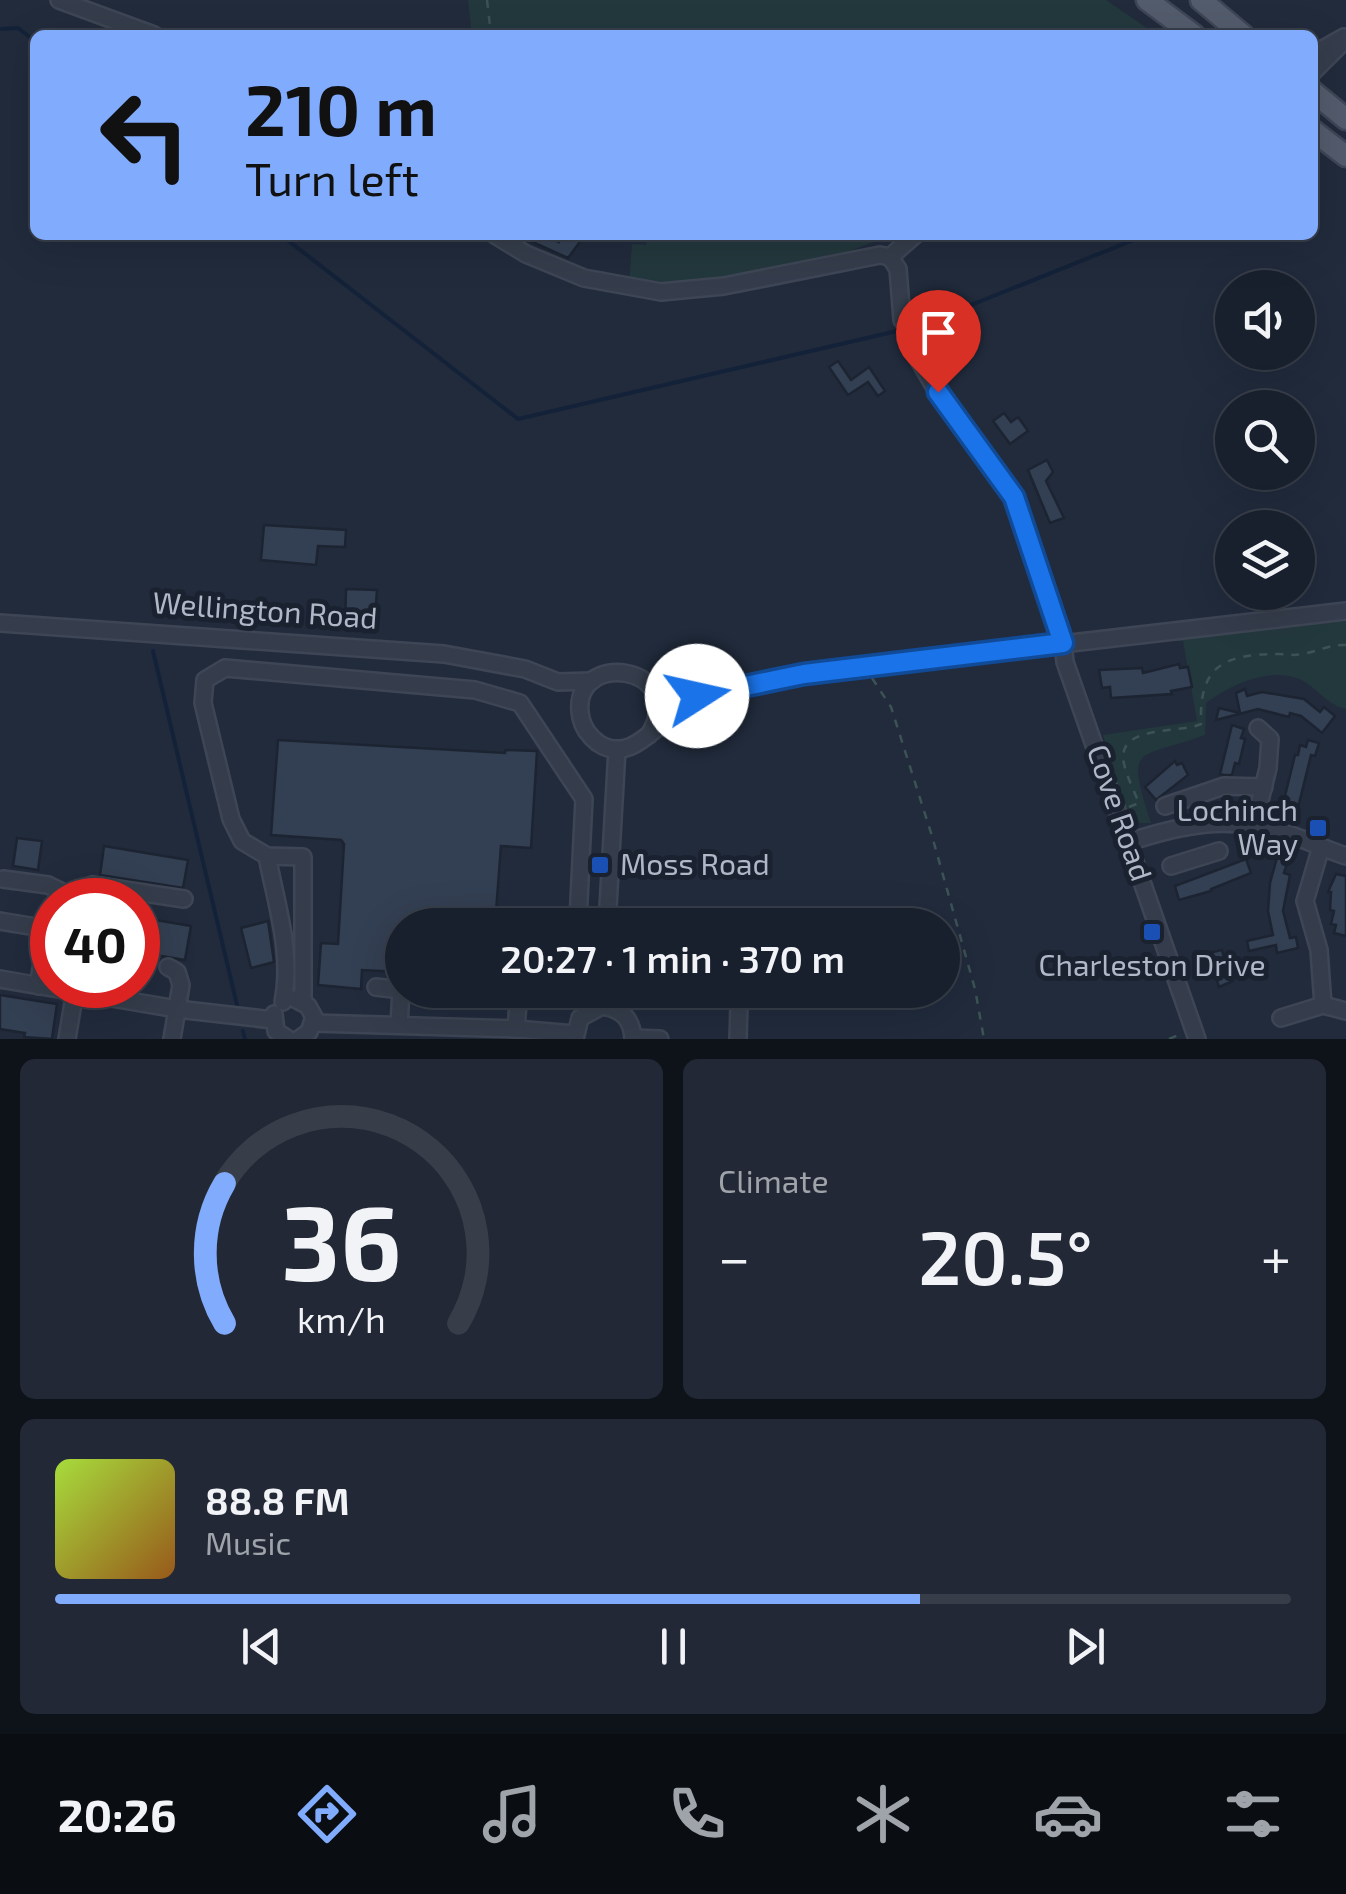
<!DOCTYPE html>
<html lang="en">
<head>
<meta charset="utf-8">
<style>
  body { margin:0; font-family:"Exo 2",sans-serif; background:#222835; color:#f1f3f6; height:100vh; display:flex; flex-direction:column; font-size:38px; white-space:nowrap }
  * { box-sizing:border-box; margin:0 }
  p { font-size:32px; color:#9fa3aa }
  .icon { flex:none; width:55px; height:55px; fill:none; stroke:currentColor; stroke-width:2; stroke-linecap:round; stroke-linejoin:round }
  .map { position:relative; height:1039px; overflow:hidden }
  .panel { display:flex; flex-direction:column; gap:20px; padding:20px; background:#0e1219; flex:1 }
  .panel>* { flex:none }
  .hud { position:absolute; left:30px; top:30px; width:1288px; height:210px; border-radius:15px; box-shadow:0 10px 40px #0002,0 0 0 2px #373e49; background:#81abfc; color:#111; overflow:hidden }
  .tools { position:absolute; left:1215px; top:270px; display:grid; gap:20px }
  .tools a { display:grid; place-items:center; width:100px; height:100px; border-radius:50%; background:#19202d; box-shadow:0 10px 40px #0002,0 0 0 2px #373e49; font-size:50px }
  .speed { position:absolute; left:30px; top:878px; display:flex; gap:20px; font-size:50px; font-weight:700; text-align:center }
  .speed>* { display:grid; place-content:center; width:130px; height:130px; border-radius:50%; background:#19202d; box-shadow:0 10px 40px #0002,0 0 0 2px #373e49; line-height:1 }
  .speed .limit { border:15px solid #d22; background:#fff; color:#111 }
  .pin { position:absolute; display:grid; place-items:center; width:85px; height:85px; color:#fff; margin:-102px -42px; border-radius:50% 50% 50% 0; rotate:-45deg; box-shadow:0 0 10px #0007 }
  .pin .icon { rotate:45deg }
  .me { position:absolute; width:110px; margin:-55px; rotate:80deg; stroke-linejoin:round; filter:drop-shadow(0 0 8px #0008) }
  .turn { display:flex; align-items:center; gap:35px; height:210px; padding:0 50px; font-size:45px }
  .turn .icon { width:130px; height:130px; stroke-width:2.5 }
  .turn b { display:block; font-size:70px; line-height:85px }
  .big { font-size:75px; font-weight:600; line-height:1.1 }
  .panel .widget { flex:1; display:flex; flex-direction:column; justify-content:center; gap:15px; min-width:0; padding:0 35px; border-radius:15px; background:#222835 }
  .panel .dial { align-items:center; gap:0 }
  .dial svg { height:260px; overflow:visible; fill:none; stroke:#373e49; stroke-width:7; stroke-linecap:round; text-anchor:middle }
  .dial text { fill:#f1f3f6; stroke:none }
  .song { display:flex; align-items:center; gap:30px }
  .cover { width:120px; height:120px; border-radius:15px; background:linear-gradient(135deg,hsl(80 70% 55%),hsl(30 70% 35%)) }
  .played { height:10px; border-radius:5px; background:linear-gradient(90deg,#81abfc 70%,#373e49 70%) }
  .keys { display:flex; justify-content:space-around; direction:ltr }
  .heat { display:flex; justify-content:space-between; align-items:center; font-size:55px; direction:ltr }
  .panel .tiles { flex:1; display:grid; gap:20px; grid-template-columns:1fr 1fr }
  .widget:last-child { grid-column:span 2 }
  .trip { position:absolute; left:385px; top:908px; width:575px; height:100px; border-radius:50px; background:#19202d; box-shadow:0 10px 40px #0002,0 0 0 2px #373e49; font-weight:600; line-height:100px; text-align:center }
  .tabs { display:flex; height:160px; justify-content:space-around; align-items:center; background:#0a0d12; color:#9fa3aa }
  .tabs .icon { width:70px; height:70px }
  .tabs .active { color:#81abfc }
  .tabs b { font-size:45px; color:#f1f3f6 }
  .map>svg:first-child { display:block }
  .green { fill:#23383d }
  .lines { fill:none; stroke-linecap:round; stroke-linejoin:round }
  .stream { stroke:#142239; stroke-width:4 }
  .building { fill:#333f52; stroke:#1c2432; stroke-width:2.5 }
  .minor-casing { stroke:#3e4655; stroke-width:20 }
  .major-casing { stroke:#3e4655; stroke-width:25 }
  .path { stroke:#3c5255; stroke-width:2.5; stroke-dasharray:8 8; stroke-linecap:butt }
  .minor { stroke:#353d4c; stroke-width:15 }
  .major { stroke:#535c6c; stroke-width:20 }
  .route-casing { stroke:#114b97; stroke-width:25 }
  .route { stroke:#1a73e8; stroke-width:18 }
  .transit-dot { fill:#1a4fb4; stroke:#1a2230; stroke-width:4 }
  .labels { text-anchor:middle; stroke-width:10; stroke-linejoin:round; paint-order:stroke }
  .street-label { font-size:30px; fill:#b0b8c8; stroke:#1a2230 }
  .poi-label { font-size:30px; fill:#b0b8c8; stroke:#1a2230; text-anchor:end }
</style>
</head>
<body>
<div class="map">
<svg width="1346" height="1039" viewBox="0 0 1346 1039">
  <rect width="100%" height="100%" fill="#212b3c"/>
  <!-- green -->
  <g class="green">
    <polygon points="468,0 1106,0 1157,35 472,35"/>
    <polygon points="648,235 905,235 897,239 888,236 837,256 673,285 629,283 632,244 646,245"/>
    <path d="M 1346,621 L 1346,709 C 1330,706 1319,691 1305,682 C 1275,664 1231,684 1206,703 L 1205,735 C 1136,760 1125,743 1151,823 L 1138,823 L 1129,809 L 1126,810 L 1103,735 L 1197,721 L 1183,641 L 1178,641 L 1178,637 Z"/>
  </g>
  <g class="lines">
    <!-- stream -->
    <g class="stream">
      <polyline points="0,29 18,28 35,41"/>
      <polyline points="1312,168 1316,166"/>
      <polyline points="281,235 518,419 897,331"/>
      <polyline points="916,327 1146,235"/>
      <polyline points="153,651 237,1005"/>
      <polyline points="243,1031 245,1039"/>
    </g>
  </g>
  <!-- building -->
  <g class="building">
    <polygon points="517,235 543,235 559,242 562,235 582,239 568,258"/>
    <polygon points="838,361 851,380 869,367 885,391 878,396 868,382 848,395 829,367"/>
    <polygon points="1004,413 1011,422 1018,417 1028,431 1010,444 993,421"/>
    <polygon points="1047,460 1053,472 1046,481 1064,518 1050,523 1028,470"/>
    <polygon points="264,525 346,530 345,547 318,546 316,565 261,560"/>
    <polygon points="346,589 377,590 374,630 345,628"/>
    <polygon points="1179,664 1180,668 1188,667 1192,687 1171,691 1172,694 1111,698 1110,687 1102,688 1099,670 1142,668 1143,673"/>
    <polygon points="1245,689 1247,696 1262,692 1304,699 1320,712 1324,707 1335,716 1322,733 1301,716 1290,713 1289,717 1258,709 1216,720 1219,708 1240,713 1236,693"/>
    <polygon points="1232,725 1244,729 1241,738 1245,739 1239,764 1235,763 1232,775 1224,775 1220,774"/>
    <polygon points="278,740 505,753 505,750 537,751 531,848 501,846 495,925 402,925 402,972 362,970 361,989 318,985 321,943 338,944 344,844 341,840 271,835"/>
    <polygon points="1308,740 1319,743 1315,756 1311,755 1295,820 1280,816 1295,755 1298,755 1300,745 1306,747"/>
    <polygon points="1175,761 1177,765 1182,763 1188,775 1156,800 1145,787"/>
    <polygon points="17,838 42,841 38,870 13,866"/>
    <polygon points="104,846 188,860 183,888 100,875"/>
    <polygon points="1278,854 1289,857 1284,873 1290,875 1283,911 1290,938 1296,937 1298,948 1277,953 1276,945 1249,951 1247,941 1273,935 1268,911 1270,883"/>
    <polygon points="1246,859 1251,873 1211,889 1211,891 1179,900 1175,886"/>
    <polygon points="1336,874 1346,876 1346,936 1334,933 1336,925 1331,924 1334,911 1330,910 1331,892 1328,892"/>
    <polygon points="138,917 191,926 185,960 138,952"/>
    <polygon points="268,921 274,962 251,968 241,928"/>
    <polygon points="1222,950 1226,966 1255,959 1257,968 1231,974 1233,981 1219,987 1208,953"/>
    <polygon points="0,995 57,1004 52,1039 24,1037 25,1033 0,1029"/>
  </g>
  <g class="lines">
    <defs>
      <g id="minor">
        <polyline points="59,0 154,35"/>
        <polyline points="1312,55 1344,37"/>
        <polyline points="1312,73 1346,39"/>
        <polyline points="495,235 526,254 584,278 661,292 724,286 880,255 890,257 915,235"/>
        <polyline points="890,257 898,269 902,320"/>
        <polyline points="906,338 938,393 1014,497 1062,633 1065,662 1197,1039"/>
        <polyline points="0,623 444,654 525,669 558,682 592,681"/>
        <polyline points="649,685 677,696 715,695 805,674 1346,611"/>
        <path d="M 649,735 C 692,663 566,648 581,718 C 583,728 589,736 598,743 C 628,763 650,731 672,716 C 682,709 695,704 707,698"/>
        <polyline points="1165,806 1224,786 1264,787"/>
        <polyline points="1254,825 1268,768 1270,739 1258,728"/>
        <path d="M 1129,842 C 1181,825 1227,815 1281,832 C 1303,838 1324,849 1346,856"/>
        <path d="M 267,856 C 276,903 293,954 283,1002"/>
        <polyline points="1171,866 1219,851"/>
        <polyline points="3,879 48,885 79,900"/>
        <polyline points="89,900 92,885 184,899"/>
        <polyline points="0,921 48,929 38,986"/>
        <polyline points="607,925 617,749"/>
        <polyline points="168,967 177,972 181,985 172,1039"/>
        <polyline points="0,979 177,1009 273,1020"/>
        <polyline points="376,987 401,990 399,1025"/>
        <polyline points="295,999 308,1006 314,1017 309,1032 299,1039"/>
        <polyline points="303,1002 303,857 267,856 242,841 231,819 203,703 205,680 225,668 475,690 520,703 584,799 578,920 573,925"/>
        <polyline points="1323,1005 1346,1011"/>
        <polyline points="274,1014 276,1031 288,1039"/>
        <polyline points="1281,1018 1323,1005 1319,950 1305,901 1321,847"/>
        <polyline points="314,1023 516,1029 575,1034"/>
        <polyline points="516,1029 519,990"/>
        <polyline points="633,1038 660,1039"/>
        <polyline points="67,1039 76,985"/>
        <path d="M 575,1039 L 580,1018 L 602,1006 C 622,1009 632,1019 633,1039"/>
        <polyline points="738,1039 739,1005"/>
      </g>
      <g id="major">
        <polyline points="1147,0 1194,35"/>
        <polyline points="1201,0 1243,35"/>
        <polyline points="1312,91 1346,119"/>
        <polyline points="1312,130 1346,156"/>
      </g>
    </defs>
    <!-- minor casing -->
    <use href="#minor" class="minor-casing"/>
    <!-- major casing -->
    <use href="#major" class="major-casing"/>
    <!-- path -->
    <g class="path">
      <polyline points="487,0 491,35"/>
      <polyline points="872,678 891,707 932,836 975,989 984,1039"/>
      <path d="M 1129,807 L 1139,803 C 1134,791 1127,777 1124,764 C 1115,724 1179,734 1201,724 C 1199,667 1222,654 1278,654 C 1286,654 1293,656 1301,654 C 1317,652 1330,644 1346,645"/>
      <polyline points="1169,1039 1183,1033"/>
    </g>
    <!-- minor -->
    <use href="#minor" class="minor"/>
    <!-- major -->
    <use href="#major" class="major"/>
  </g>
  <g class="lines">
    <defs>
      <polyline id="route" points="697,696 804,674 1063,643 1014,497 938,392"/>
    </defs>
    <!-- route casing -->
    <use href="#route" class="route-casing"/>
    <!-- route -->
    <use href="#route" class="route"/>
  </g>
  <!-- markers -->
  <g class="transit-dot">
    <rect x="1308" y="818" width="20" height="20" rx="5"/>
    <rect x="590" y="855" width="20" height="20" rx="5"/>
    <rect x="1142" y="922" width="20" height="20" rx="5"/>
  </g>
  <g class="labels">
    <!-- street labels -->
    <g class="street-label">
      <text transform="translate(265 611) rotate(4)" y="10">Wellington Road</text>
      <text transform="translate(1119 813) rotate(71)" y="10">Cove Road</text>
    </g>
    <!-- poi labels -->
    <g class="poi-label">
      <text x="1298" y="821">Lochinch<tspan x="1298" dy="34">Way</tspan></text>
      <text x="620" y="875" text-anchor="start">Moss Road</text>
      <text x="1152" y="976" text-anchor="middle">Charleston Drive</text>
    </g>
  </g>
</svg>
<div class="tools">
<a><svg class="icon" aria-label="sound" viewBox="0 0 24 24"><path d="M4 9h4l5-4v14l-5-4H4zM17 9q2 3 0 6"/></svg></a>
<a><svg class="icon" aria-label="search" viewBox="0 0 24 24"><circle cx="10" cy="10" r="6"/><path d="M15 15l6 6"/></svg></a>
<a><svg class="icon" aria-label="layers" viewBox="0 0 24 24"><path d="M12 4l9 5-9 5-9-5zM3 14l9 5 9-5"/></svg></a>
</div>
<div class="speed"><div class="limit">40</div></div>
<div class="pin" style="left:938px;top:392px;background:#d93025"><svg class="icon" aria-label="arrive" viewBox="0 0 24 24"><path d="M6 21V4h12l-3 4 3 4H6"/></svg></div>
<svg class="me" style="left:697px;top:696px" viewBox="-20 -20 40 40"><circle r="19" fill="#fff"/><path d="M0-13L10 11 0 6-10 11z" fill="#1a73e8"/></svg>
<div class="trip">20:27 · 1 min · 370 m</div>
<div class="hud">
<div class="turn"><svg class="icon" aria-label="left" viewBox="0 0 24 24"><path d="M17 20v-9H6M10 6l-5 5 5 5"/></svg><div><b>210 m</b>Turn left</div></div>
</div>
</div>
<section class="panel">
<div class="tiles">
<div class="widget dial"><svg viewBox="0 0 100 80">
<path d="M14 69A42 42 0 1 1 86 69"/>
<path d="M14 69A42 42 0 0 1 14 26" stroke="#81abfc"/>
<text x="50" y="56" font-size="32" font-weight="700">36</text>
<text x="50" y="72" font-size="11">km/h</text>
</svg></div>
<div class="widget"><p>Climate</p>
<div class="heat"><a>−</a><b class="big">20.5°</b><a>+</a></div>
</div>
<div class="widget">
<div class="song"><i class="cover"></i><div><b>88.8 FM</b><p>Music</p></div></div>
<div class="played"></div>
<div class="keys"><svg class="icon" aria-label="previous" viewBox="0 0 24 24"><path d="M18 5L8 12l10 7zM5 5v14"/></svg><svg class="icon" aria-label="pause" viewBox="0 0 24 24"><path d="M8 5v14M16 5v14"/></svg><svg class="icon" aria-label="next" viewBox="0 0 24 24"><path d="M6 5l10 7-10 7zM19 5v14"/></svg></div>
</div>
</div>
</section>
<nav class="tabs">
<b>20:26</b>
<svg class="icon active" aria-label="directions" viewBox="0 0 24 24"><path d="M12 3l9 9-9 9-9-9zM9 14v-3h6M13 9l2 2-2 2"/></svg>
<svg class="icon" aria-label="music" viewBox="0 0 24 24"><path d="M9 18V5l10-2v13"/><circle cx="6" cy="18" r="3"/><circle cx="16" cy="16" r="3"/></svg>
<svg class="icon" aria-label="phone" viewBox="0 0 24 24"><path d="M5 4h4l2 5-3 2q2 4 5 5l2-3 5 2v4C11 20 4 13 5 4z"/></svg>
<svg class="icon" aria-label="climate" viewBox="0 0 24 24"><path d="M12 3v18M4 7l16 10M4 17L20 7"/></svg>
<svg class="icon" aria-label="car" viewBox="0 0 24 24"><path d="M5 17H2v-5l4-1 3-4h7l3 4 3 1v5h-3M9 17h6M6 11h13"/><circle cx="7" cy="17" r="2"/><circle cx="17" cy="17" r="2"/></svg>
<svg class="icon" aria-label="filters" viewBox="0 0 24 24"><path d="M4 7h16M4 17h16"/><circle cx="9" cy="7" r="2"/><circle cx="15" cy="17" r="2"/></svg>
</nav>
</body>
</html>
